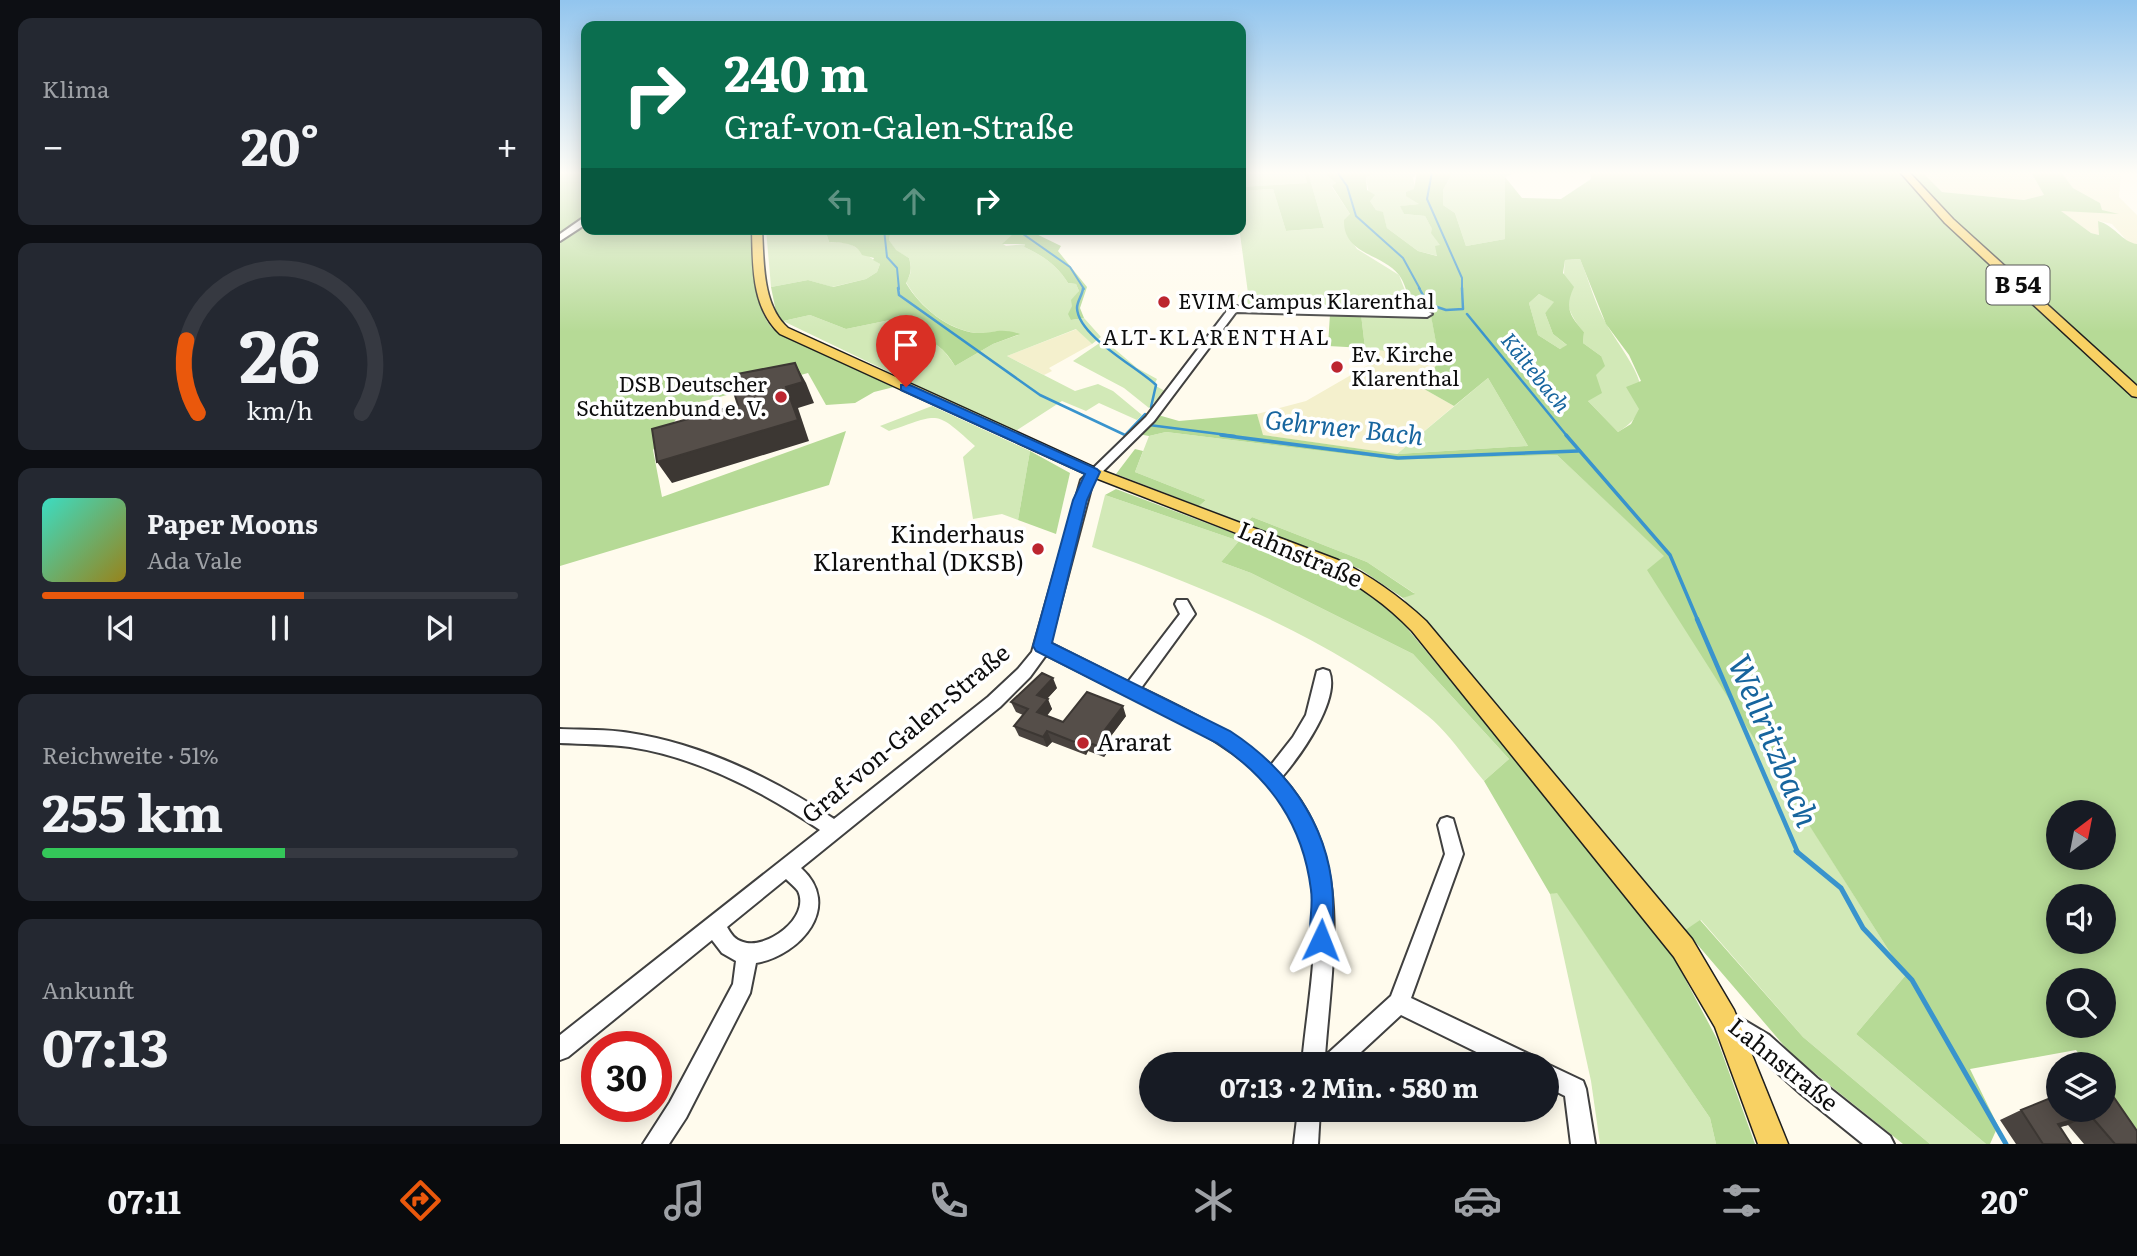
<!DOCTYPE html>
<html lang="de">
<head>
<meta charset="utf-8">
<style>
  body { margin:0; font-family:Literata,serif; background:#242831; color:#f1f3f6; height:100vh; display:flex; flex-direction:column; font-size:26px; white-space:nowrap }
  * { box-sizing:border-box; margin:0 }
  p { font-size:23px; color:#9ea1a6 }
  .icon { flex:none; width:38px; height:38px; fill:none; stroke:currentColor; stroke-width:2; stroke-linecap:round; stroke-linejoin:round }
  .map { position:relative; flex:1; overflow:hidden }
  .side { display:flex; flex-direction:column; gap:18px; padding:18px; background:#0d0f14; width:560px }
  .side>* { flex:none }
  .guide { position:absolute; left:21px; top:21px; width:665px; height:214px; border-radius:14px; box-shadow:0 4px 18px #0003; background:#0b6e4f; color:#fff; overflow:hidden }
  .needle { width:46px; rotate:32deg }
  .controls { position:absolute; left:1486px; top:800px; display:grid; gap:14px }
  .controls a { display:grid; place-items:center; width:70px; height:70px; border-radius:50%; background:#171b24; box-shadow:0 4px 18px #0003; font-size:35px }
  .speed { position:absolute; left:21px; top:1031px; display:flex; gap:14px; font-size:35px; font-weight:700; text-align:center }
  .speed>* { display:grid; place-content:center; width:91px; height:91px; border-radius:50%; background:#171b24; box-shadow:0 4px 18px #0003; line-height:1 }
  .speed .limit { border:10px solid #d22; background:#fff; color:#111 }
  .pin { position:absolute; display:grid; place-items:center; width:60px; height:60px; color:#fff; margin:-72px -30px; border-radius:50% 50% 50% 0; rotate:-45deg; box-shadow:0 0 7px #0007 }
  .pin .icon { rotate:45deg }
  .me { position:absolute; width:77px; margin:-38px; rotate:2deg; stroke-linejoin:round; filter:drop-shadow(0 0 5px #0008) }
  .turn { display:flex; align-items:center; gap:24px; height:147px; padding:0 28px; font-size:32px }
  .turn .icon { width:91px; height:91px; stroke-width:2.5 }
  .turn b { display:block; font-size:49px; line-height:60px }
  .lanes { display:flex; align-items:center; height:66px; padding:0 28px; background:#0003; justify-content:center; gap:35px; direction:ltr }
  .lanes .off { opacity:.35 }
  .big { font-size:52px; font-weight:700; line-height:1.1 }
  .side .tile { flex:1; display:flex; flex-direction:column; justify-content:center; gap:10px; min-width:0; padding:0 24px; border-radius:14px; background:#242831 }
  .side .dial { align-items:center; gap:0 }
  .dial svg { height:182px; overflow:visible; fill:none; stroke:#363941; stroke-width:7; stroke-linecap:round; text-anchor:middle }
  .dial text { fill:#f1f3f6; stroke:none }
  .song { display:flex; align-items:center; gap:21px }
  .cover { width:84px; height:84px; border-radius:10px; background:linear-gradient(135deg,hsl(170 70% 55%),hsl(50 70% 35%)) }
  .played { height:7px; border-radius:4px; background:linear-gradient(90deg,#ea580c 55%,#363941 55%) }
  .keys { display:flex; justify-content:space-around; direction:ltr }
  .heat { display:flex; justify-content:space-between; align-items:center; font-size:38px; direction:ltr }
  .charge { height:10px; border-radius:5px; background:linear-gradient(90deg,#34c759 51%,#363941 0) }
  .trip { position:absolute; left:579px; top:1052px; width:420px; height:70px; border-radius:35px; background:#171b24; box-shadow:0 4px 18px #0003; font-weight:700; line-height:70px; text-align:center }
  .menu { display:flex; height:112px; justify-content:space-around; align-items:center; background:#090b0e; color:#9ea1a6 }
  .menu .icon { width:49px; height:49px }
  .menu .on { color:#ea580c }
  .menu b { font-size:32px; color:#f1f3f6 }
  main { display:flex; flex:1; min-height:0 }
  .map>svg:first-child { display:block }
  .farmland { fill:#f4f0cd }
  .green { fill:#d2e9b7 }
  .forest { fill:#b6da96; fill-rule:evenodd }
  .lines { fill:none; stroke-linecap:round; stroke-linejoin:round }
  .stream-far4 { stroke:#3994cd; stroke-width:2 }
  .stream-far3 { stroke:#3994cd; stroke-width:2.5 }
  .stream-far2 { stroke:#3994cd; stroke-width:3.5 }
  .stream-far1 { stroke:#3994cd; stroke-width:4.5 }
  .stream { stroke:#3994cd; stroke-width:5 }
  .minor-casing { stroke:#404040; stroke-width:4 }
  .major-casing { stroke:#1e1e1e; stroke-width:3 }
  .minor { fill:#fff; fill-rule:evenodd }
  .major { fill:#f8d163; fill-rule:evenodd }
  .wall { fill:#49433f }
  .shaded-wall { fill:#3c3733 }
  .building { fill:#554e49; stroke:#3c3733; stroke-width:2 }
  .route { fill:#1a73e8; stroke:#114b97; stroke-width:2 }
  .poi-dot { fill:#bc252f; stroke:#fff; stroke-width:2.5 }
  .labels { text-anchor:middle; stroke-width:7; stroke-linejoin:round; paint-order:stroke }
  .far-poi-label { font-size:21px; fill:#0d0d0d; stroke:#fff; text-anchor:start }
  .far-neighbourhood-label { font-size:21px; letter-spacing:2px; fill:#0d0d0d; stroke:#fff }
  .far-water-label { font-size:21px; font-style:italic; fill:#17659e; stroke:#fff }
  .shield { fill:#fff; stroke:#565656; stroke-width:2 }
  .shield-label { font-size:23px; font-weight:bold; fill:#0d0d0d }
  .poi-label { font-size:24px; fill:#0d0d0d; stroke:#fff; text-anchor:end }
  .street-label { font-size:24px; fill:#0d0d0d; stroke:#fff }
  .water-label { font-size:26px; font-style:italic; fill:#17659e; stroke:#fff }
  .near-water-label { font-size:32px; font-style:italic; fill:#17659e; stroke:#fff }
</style>
</head>
<body>
<main>
<section class="side">
<div class="tile"><p>Klima</p>
<div class="heat"><a>−</a><b class="big">20°</b><a>+</a></div>
</div>
<div class="tile dial"><svg viewBox="0 0 100 80">
<path d="M14 69A42 42 0 1 1 86 69"/>
<path d="M14 69A42 42 0 0 1 9 37" stroke="#ea580c"/>
<text x="50" y="56" font-size="32" font-weight="700">26</text>
<text x="50" y="72" font-size="11">km/h</text>
</svg></div>
<div class="tile">
<div class="song"><i class="cover"></i><div><b>Paper Moons</b><p>Ada Vale</p></div></div>
<div class="played"></div>
<div class="keys"><svg class="icon" aria-label="previous" viewBox="0 0 24 24"><path d="M18 5L8 12l10 7zM5 5v14"/></svg><svg class="icon" aria-label="pause" viewBox="0 0 24 24"><path d="M8 5v14M16 5v14"/></svg><svg class="icon" aria-label="next" viewBox="0 0 24 24"><path d="M6 5l10 7-10 7zM19 5v14"/></svg></div>
</div>
<div class="tile"><p>Reichweite · 51%</p><b class="big">255 km</b><div class="charge"></div></div>
<div class="tile"><p>Ankunft</p><b class="big">07:13</b></div>
</section>
<div class="map">
<svg width="1577" height="1144" viewBox="0 0 1577 1144">
  <rect width="100%" height="100%" fill="#fffbed"/>
  <!-- farmland -->
  <g class="farmland">
    <polygon points="1362,172 1471,172 1484,195 1464,200 1382,192"/>
    <polygon points="1501,172 1561,172 1559,197 1577,215 1577,244 1569,243 1552,224 1539,221 1539,235 1531,233 1499,210 1552,213 1541,210 1540,203 1513,188"/>
    <polygon points="517,329 532,344 489,368 492,371 484,375 447,356"/>
    <polygon points="820,349 879,359 864,389 894,406 837,454 702,435 697,414 746,401 817,360"/>
  </g>
  <!-- green -->
  <g class="green">
    <polygon points="681,172 744,172 747,183 681,187"/>
    <polygon points="748,172 767,173 776,183 772,187 790,214 792,242 797,249 839,275 851,306 844,311 680,308 678,295 688,293 680,234 671,234 670,229 681,229 681,191 713,189 726,231 764,228"/>
    <polygon points="820,172 857,172 853,178 859,204 841,206 844,214 865,216 881,245 878,256 858,251 827,228 823,213 816,210 810,201 806,177"/>
    <polygon points="893,172 958,172 945,177 945,239 906,246 895,213 883,205 883,190"/>
    <polygon points="206,229 265,229 269,242 289,243 320,264 317,272 306,279 272,287 248,280 211,287"/>
    <path d="M 331,229 L 446,229 L 453,235 L 452,239 L 443,244 L 446,246 L 465,244 L 464,247 C 482,255 498,266 508,283 L 516,284 L 519,291 L 512,306 L 511,320 L 524,318 L 541,337 L 532,344 L 516,329 L 447,356 L 515,391 L 538,384 L 553,391 L 582,415 L 577,420 L 539,403 L 526,411 L 502,401 L 454,432 L 223,321 L 250,315 L 286,329 L 330,320 L 343,321 L 353,327 L 353,336 C 374,339 384,349 395,366 L 433,344 L 458,335 C 437,327 434,335 416,333 C 387,329 360,307 346,282 C 352,274 352,268 349,258 L 335,250 L 329,240 Z"/>
    <path d="M 1020,259 C 1029,280 1035,305 1047,325 C 1066,358 1109,402 1058,432 L 1028,401 L 1041,356 L 1023,343 L 1024,332 C 1005,312 1002,287 1005,260 Z"/>
    <polygon points="979,294 995,302 985,313 993,334 1008,346 1000,349 978,335 969,303"/>
    <polygon points="801,314 871,315 879,359 805,348"/>
    <polygon points="544,340 577,368 597,379 594,385 605,391 589,408 564,388 513,361"/>
    <polygon points="928,378 968,446 837,454"/>
    <path d="M 372,406 L 470,451 L 458,520 L 442,514 L 413,519 L 403,457 L 415,446 C 374,409 380,414 329,431 L 320,426 Z"/>
    <polygon points="606,432 836,460 997,455 1105,556 1088,570 1345,976 1296,1034 1426,1144 1370,1144 1243,1037 1141,920 1125,930 843,598 854,593 807,562 692,517 685,524 639,506 646,500 575,472 589,436"/>
    <path d="M 545,495 L 679,541 L 661,562 L 691,573 L 853,654 L 949,759 L 924,781 C 906,760 889,733 868,716 C 770,638 649,589 532,547 Z"/>
    <polygon points="997,892 1150,1118 1156,1144 1040,1144 1031,1081 990,894"/>
  </g>
  <!-- forest -->
  <g class="forest">
    <path d="M 0,172 L 26,172 L 26,229 L 192,229 C 195,260 191,307 214,330 L 334,387 L 314,392 L 295,403 L 266,405 L 248,373 L 126,406 L 93,450 L 102,497 L 286,431 L 269,485 L 0,566 Z"/>
    <polygon points="744,172 748,172 764,228 726,231 713,189 681,191 681,187 747,183"/>
    <path d="M 763,172 L 820,172 L 806,177 L 807,190 L 815,195 L 810,201 L 816,210 L 823,212 L 827,228 L 858,251 L 877,256 L 875,246 L 880,245 L 871,233 L 872,229 L 865,216 L 844,214 L 840,206 L 859,204 L 846,196 L 846,192 L 854,189 L 857,172 L 893,172 L 883,190 L 883,205 L 895,213 L 906,246 L 945,239 L 945,177 L 962,198 L 1001,199 L 1031,179 L 1030,172 L 1340,172 L 1388,225 L 1577,399 L 1577,1138 L 1544,1089 L 1544,1064 L 1526,1064 L 1516,1050 L 1410,1069 L 1438,1126 L 1430,1144 L 1426,1144 L 1296,1034 L 1345,976 L 1087,570 L 1104,556 L 997,455 L 836,460 L 606,432 L 589,436 L 578,434 L 598,415 L 619,421 L 697,414 L 703,435 L 837,454 L 968,446 L 928,378 L 894,406 L 864,389 L 879,359 L 871,316 L 844,311 L 851,306 C 848,296 845,283 839,275 C 822,253 783,255 784,220 L 790,214 L 772,186 L 776,183 ZM 1020,259 L 1046,324 L 1069,355 L 1081,381 L 1066,387 L 1079,409 L 1071,424 L 1058,432 L 1028,401 L 1042,393 L 1036,375 L 1045,366 L 1041,356 L 1023,343 L 1024,332 C 1010,316 1004,308 1014,287 L 1003,273 L 1005,260 ZM 979,294 L 994,302 L 985,313 L 993,334 L 1007,345 L 1000,349 L 978,335 L 969,303 ZM 1498,812 L 1544,812 L 1544,858 L 1498,858 ZM 1498,896 L 1544,896 L 1544,942 L 1498,942 ZM 1498,980 L 1544,980 L 1544,1026 L 1498,1026 Z"/>
    <path d="M 1349,172 L 1362,172 L 1382,192 L 1464,200 L 1484,195 L 1471,172 L 1501,172 L 1513,188 L 1540,203 L 1542,210 L 1559,214 L 1501,211 L 1531,233 L 1539,235 L 1538,221 C 1554,225 1562,242 1577,244 L 1577,386 L 1379,207 Z"/>
    <path d="M 265,229 L 331,229 L 329,240 L 336,250 L 349,258 C 352,268 351,274 346,283 C 360,307 388,330 416,333 C 435,334 437,327 460,334 L 433,344 L 395,366 C 385,349 373,339 353,336 L 353,327 L 343,321 L 330,320 L 286,329 L 250,315 L 223,321 L 216,312 L 211,287 L 248,280 L 273,287 L 306,279 L 317,272 L 320,264 L 313,260 L 314,258 L 302,255 C 296,242 282,243 269,242 Z"/>
    <path d="M 446,229 L 466,229 L 501,246 L 498,251 L 527,287 L 520,308 L 524,318 L 511,320 L 508,314 L 512,306 L 511,300 L 519,291 L 516,284 L 508,283 C 498,266 482,255 464,247 L 465,244 L 442,244 L 452,235 Z"/>
    <polygon points="770,314 801,314 805,348 768,346"/>
    <polygon points="575,449 583,451 575,472 646,500 639,506 556,474"/>
    <polygon points="470,451 510,473 496,534 458,520"/>
    <polygon points="556,489 742,559 801,588 842,622 1105,941 1157,1039 1195,1144 1156,1144 1150,1118 997,893 990,894 924,781 949,759 853,654 691,573 661,562 679,541 545,495"/>
    <polygon points="692,517 807,562 855,594 843,598 800,569 685,524"/>
    <polygon points="1140,920 1243,1037 1370,1144 1343,1144 1232,1055 1125,930"/>
  </g>
  <g class="lines">
    <!-- stream-far4 -->
    <g class="stream-far4">
      <polyline points="777,172 787,186 796,216 843,258 860,289"/>
      <polyline points="872,172 867,199 902,278 902,289"/>
      <polyline points="324,229 327,257 337,268 339,289"/>
      <polyline points="456,229 510,267 524,289"/>
    </g>
    <!-- stream-far3 -->
    <g class="stream-far3">
      <polyline points="338,288 339,295 480,395 565,435 585,414"/>
      <path d="M 523,288 C 523,294 517,301 517,308 C 518,336 577,367 596,385 L 591,407"/>
      <polyline points="859,288 868,304 886,310 903,309 902,288"/>
      <polyline points="907,314 1007,436"/>
      <polyline points="589,425 675,436"/>
    </g>
    <!-- stream-far2 -->
    <g class="stream-far2">
      <polyline points="661,435 838,458 1018,451"/>
      <polyline points="1006,435 1110,555 1138,621"/>
    </g>
    <!-- stream-far1 -->
    <polyline class="stream-far1" points="1137,619 1238,853"/>
    <!-- stream -->
    <polyline class="stream" points="1236,851 1281,888 1303,928 1352,980 1446,1144"/>
    <defs>
      <g id="minor">
        <polygon points="23,218 26,218 26,224 0,241 0,234"/>
        <path d="M 673,306 L 867,311 L 872,314 L 867,317 L 676,312 L 594,421 L 533,481 L 490,643 L 568,682 L 620,614 L 615,604 L 617,600 L 627,600 L 635,614 L 581,688 C 627,710 672,732 711,765 L 733,737 L 746,715 L 757,671 L 763,669 L 769,671 C 781,699 741,755 722,777 C 794,855 772,959 765,1056 L 831,996 L 885,854 L 878,825 L 881,819 L 887,817 L 893,819 L 903,854 L 851,998 L 973,1056 L 976,1064 L 941,1064 L 841,1015 L 788,1064 L 742,1064 C 747,1008 759,950 753,894 C 750,861 742,831 724,804 C 689,752 626,724 572,698 C 543,684 515,669 486,655 L 470,677 L 440,707 L 241,868 C 283,906 241,955 196,963 L 190,993 L 126,1118 L 109,1144 L 83,1144 L 110,1102 L 173,984 L 176,961 L 162,953 L 152,940 L 8,1057 L 0,1060 L 0,1035 L 260,830 C 204,792 137,757 70,747 C 47,744 23,744 0,743 L 0,729 C 23,730 47,729 70,733 C 142,744 214,779 274,819 L 428,697 L 458,669 L 472,652 L 521,480 L 586,417 L 670,307 ZM 226,879 C 230,883 235,887 238,891 C 251,918 206,950 183,942 C 175,940 171,934 167,927 Z"/>
        <polygon points="1167,1010 1209,1035 1257,1078 1330,1136 1334,1144 1303,1144 1241,1094 1193,1051 1159,1029 1156,1021 1159,1013"/>
        <polygon points="987,1064 1023,1081 1026,1089 1035,1144 1011,1144 1005,1096 987,1087"/>
        <polygon points="738,1110 760,1110 758,1144 734,1144"/>
      </g>
      <g id="major">
        <polygon points="1340,172 1349,172 1393,219 1577,386 1577,397 1572,396 1385,223"/>
        <path d="M 192,229 L 202,229 C 204,262 202,305 228,328 L 538,469 L 778,560 C 811,576 839,596 866,621 L 1132,939 L 1174,1010 L 1228,1144 L 1198,1144 L 1155,1027 L 1114,957 L 852,631 C 827,605 799,585 766,568 L 528,475 L 220,334 C 191,307 193,265 192,229 Z"/>
      </g>
    </defs>
    <!-- minor casing -->
    <use href="#minor" class="minor-casing"/>
    <!-- major casing -->
    <use href="#major" class="major-casing"/>
    <!-- minor -->
    <use href="#minor" class="minor"/>
    <!-- major -->
    <use href="#major" class="major"/>
  </g>
  <!-- wall -->
  <g class="wall">
    <polygon points="497,688 487,699 492,709 487,716 503,722 566,716 551,736 554,743 544,757 528,751 526,755 492,742 487,747 459,736 454,726 463,715 456,712 451,702"/>
    <polygon points="1461,1110 1544,1110 1577,1144 1524,1144 1508,1125 1499,1127 1483,1144 1456,1144 1440,1120"/>
  </g>
  <!-- shaded-wall -->
  <g class="shaded-wall">
    <polygon points="235,363 246,383 254,403 238,408 249,441 112,483 97,462 226,387"/>
    <polygon points="493,678 497,688 481,705 477,695"/>
    <polygon points="488,699 492,709 481,722 477,712"/>
    <polygon points="563,706 566,716 551,736 554,743 544,757 540,747 544,731"/>
    <polygon points="487,731 492,742 487,747 483,737"/>
    <polygon points="525,741 528,751 526,755 522,745"/>
    <polygon points="1530,1115 1508,1125 1476,1134 1498,1124"/>
  </g>
  <!-- building -->
  <g class="building">
    <polygon points="235,363 243,382 226,387 238,420 97,462 92,429 178,405 171,383 179,381 177,374"/>
    <polygon points="482,673 493,678 477,695 488,699 477,712 503,722 527,692 563,706 544,731 550,733 540,747 525,741 522,745 487,731 483,737 454,726 468,709 451,702"/>
    <polygon points="1544,1083 1577,1131 1577,1144 1555,1144 1530,1115 1498,1124 1511,1144 1483,1144 1461,1110 1498,1095 1498,1110 1544,1110"/>
  </g>
  <!-- sky -->
  <linearGradient id="sky" x2="0" y2="1"><stop stop-color="#92c5ee"/><stop offset="0.52" stop-color="#fffdf7"/><stop offset="1" stop-color="#fffdf7" stop-opacity="0"/></linearGradient>
  <rect width="1577" height="332" fill="url(#sky)"/>
  <!-- route -->
  <path class="route" d="M 341,385 L 350,385 L 537,469 L 540,472 L 527,500 L 492,643 L 670,731 C 733,772 775,835 773,911 C 773,924 774,937 769,949 L 761,952 L 753,949 C 746,930 754,909 751,890 C 743,825 711,779 657,743 L 476,651 L 473,646 L 513,500 L 525,474 L 341,390 Z"/>
  <!-- markers -->
  <g class="poi-dot">
    <circle cx="604" cy="302" r="7"/>
    <circle cx="777" cy="367" r="7"/>
    <circle cx="221" cy="397" r="7"/>
    <circle cx="478" cy="549" r="7"/>
    <circle cx="523" cy="743" r="7"/>
  </g>
  <g class="labels">
    <!-- far-poi labels -->
    <g class="far-poi-label">
      <text x="618" y="309">EVIM Campus Klarenthal</text>
      <text x="791" y="362">Ev. Kirche<tspan x="791" dy="24">Klarenthal</tspan></text>
      <text x="207" y="392" text-anchor="end">DSB Deutscher<tspan x="207" dy="24">Schützenbund e. V.</tspan></text>
    </g>
    <!-- far-neighbourhood labels -->
    <g class="far-neighbourhood-label">
      <text x="657" y="345">ALT-KLARENTHAL</text>
    </g>
    <!-- far-water labels -->
    <g class="far-water-label">
      <text transform="translate(975 373) rotate(51)" y="7">Kältebach</text>
    </g>
    <!-- shield labels -->
    <rect class="shield" x="1426.5" y="265.5" width="63" height="39" rx="5"/>
    <g class="shield-label">
      <text x="1458" y="293">B 54</text>
    </g>
    <!-- poi labels -->
    <g class="poi-label">
      <text x="464" y="543">Kinderhaus<tspan x="464" dy="28">Klarenthal (DKSB)</tspan></text>
      <text x="537" y="751" text-anchor="start">Ararat</text>
    </g>
    <!-- street labels -->
    <g class="street-label">
      <text transform="translate(740 555) rotate(23)" y="8">Lahnstraße</text>
      <text transform="translate(346 734) rotate(-40)" y="8">Graf-von-Galen-Straße</text>
      <text transform="translate(1223 1065) rotate(39)" y="8">Lahnstraße</text>
    </g>
    <!-- water labels -->
    <g class="water-label">
      <text transform="translate(784 428) rotate(6)" y="9">Gehrner Bach</text>
    </g>
    <!-- near-water labels -->
    <g class="near-water-label">
      <text transform="translate(1213 741) rotate(67)" y="11">Wellritzbach</text>
    </g>
  </g>
</svg>
<div class="controls">
<a><svg class="needle" viewBox="-14 -14 28 28"><path d="M0-13l5 13h-10z" fill="#e53935"/><path d="M0 13l5-13h-10z" fill="#9ea1a6"/></svg></a>
<a><svg class="icon" aria-label="sound" viewBox="0 0 24 24"><path d="M4 9h4l5-4v14l-5-4H4zM17 9q2 3 0 6"/></svg></a>
<a><svg class="icon" aria-label="search" viewBox="0 0 24 24"><circle cx="10" cy="10" r="6"/><path d="M15 15l6 6"/></svg></a>
<a><svg class="icon" aria-label="layers" viewBox="0 0 24 24"><path d="M12 4l9 5-9 5-9-5zM3 14l9 5 9-5"/></svg></a>
</div>
<div class="speed"><div class="limit">30</div></div>
<div class="pin" style="left:346px;top:387px;background:#d93025"><svg class="icon" aria-label="arrive" viewBox="0 0 24 24"><path d="M6 21V4h12l-3 4 3 4H6"/></svg></div>
<svg class="me" style="left:761px;top:940px" viewBox="-20 -20 40 40"><path d="M0-17L14 15 0 8-14 15z" fill="#1a73e8" stroke="#fff" stroke-width="4"/></svg>
<div class="trip">07:13 · 2 Min. · 580 m</div>
<div class="guide">
<div class="turn"><svg class="icon" aria-label="right" viewBox="0 0 24 24"><path d="M7 20v-9h11M14 6l5 5-5 5"/></svg><div><b>240 m</b>Graf-von-Galen-Straße</div></div>
<div class="lanes"><svg class="icon off" aria-label="left" viewBox="0 0 24 24"><path d="M17 20v-9H6M10 6l-5 5 5 5"/></svg><svg class="icon off" aria-label="ahead" viewBox="0 0 24 24"><path d="M12 20V5M6 11l6-6 6 6"/></svg><svg class="icon" aria-label="right" viewBox="0 0 24 24"><path d="M7 20v-9h11M14 6l5 5-5 5"/></svg></div>
</div>
</div>
</main>
<nav class="menu">
<b>07:11</b>
<svg class="icon on" aria-label="directions" viewBox="0 0 24 24"><path d="M12 3l9 9-9 9-9-9zM9 14v-3h6M13 9l2 2-2 2"/></svg>
<svg class="icon" aria-label="music" viewBox="0 0 24 24"><path d="M9 18V5l10-2v13"/><circle cx="6" cy="18" r="3"/><circle cx="16" cy="16" r="3"/></svg>
<svg class="icon" aria-label="phone" viewBox="0 0 24 24"><path d="M5 4h4l2 5-3 2q2 4 5 5l2-3 5 2v4C11 20 4 13 5 4z"/></svg>
<svg class="icon" aria-label="climate" viewBox="0 0 24 24"><path d="M12 3v18M4 7l16 10M4 17L20 7"/></svg>
<svg class="icon" aria-label="car" viewBox="0 0 24 24"><path d="M5 17H2v-5l4-1 3-4h7l3 4 3 1v5h-3M9 17h6M6 11h13"/><circle cx="7" cy="17" r="2"/><circle cx="17" cy="17" r="2"/></svg>
<svg class="icon" aria-label="filters" viewBox="0 0 24 24"><path d="M4 7h16M4 17h16"/><circle cx="9" cy="7" r="2"/><circle cx="15" cy="17" r="2"/></svg>
<b>20°</b>
</nav>
</body>
</html>
